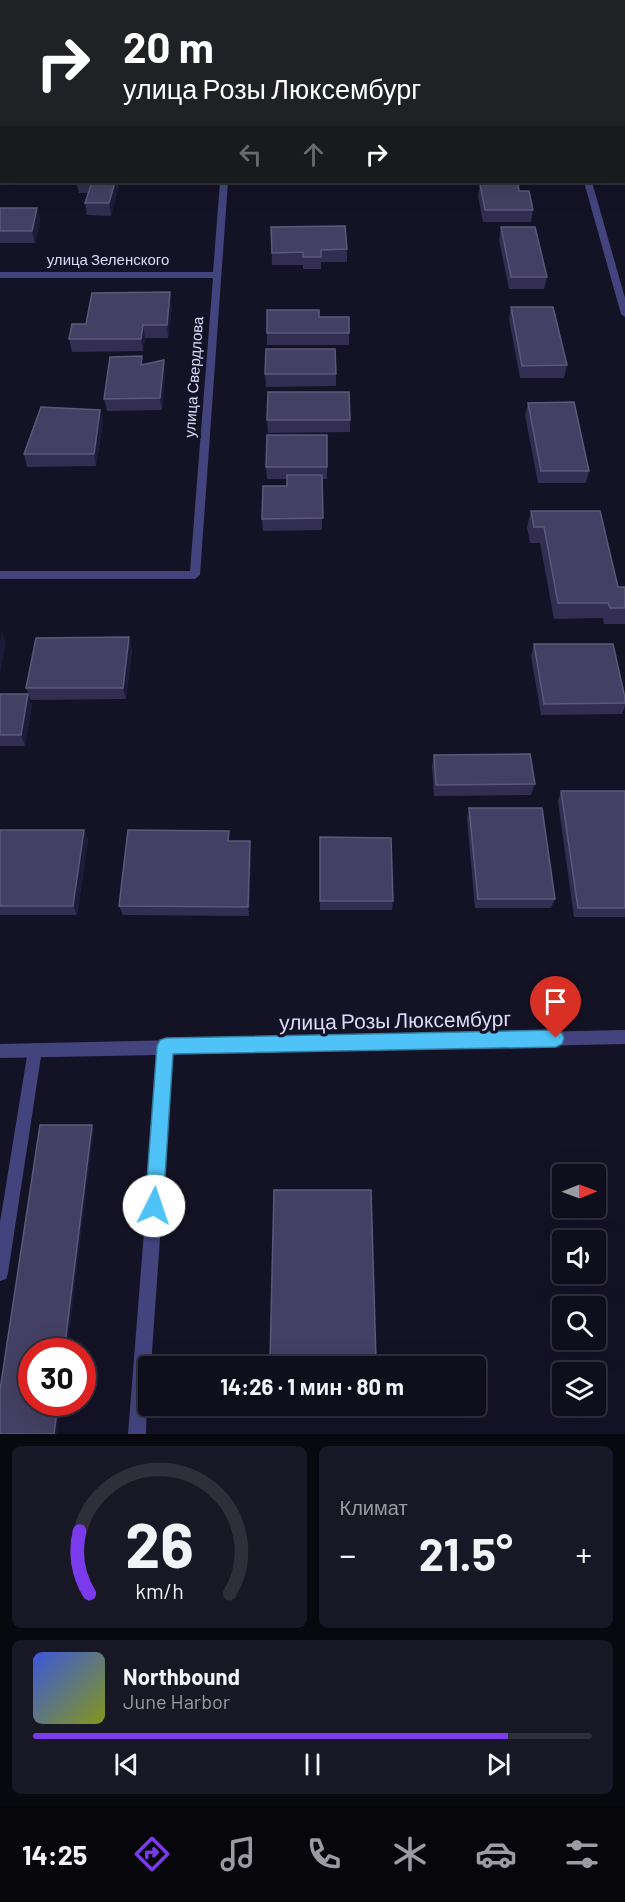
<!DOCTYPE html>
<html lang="ru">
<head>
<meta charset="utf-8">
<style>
  body { margin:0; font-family:Barlow,sans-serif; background:#181725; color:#f1f3f6; height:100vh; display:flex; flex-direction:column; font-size:22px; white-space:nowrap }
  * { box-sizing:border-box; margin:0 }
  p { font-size:20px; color:#9b9ca3 }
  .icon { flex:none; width:33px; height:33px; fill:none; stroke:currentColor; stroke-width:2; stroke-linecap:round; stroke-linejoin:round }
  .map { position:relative; height:1434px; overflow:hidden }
  .details { display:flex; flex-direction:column; gap:12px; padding:12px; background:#08080f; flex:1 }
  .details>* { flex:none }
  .banner { position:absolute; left:0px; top:0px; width:626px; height:183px; box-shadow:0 6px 24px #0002,0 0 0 2px #2f2e3b; background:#202124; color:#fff; overflow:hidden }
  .needle { width:39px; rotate:89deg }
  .buttons { position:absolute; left:552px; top:1164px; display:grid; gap:12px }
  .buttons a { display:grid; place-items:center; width:54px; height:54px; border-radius:6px; background:#0f0e1c; box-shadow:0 6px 24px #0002,0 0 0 2px #2f2e3b; font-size:30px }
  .speed { position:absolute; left:18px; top:1338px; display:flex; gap:12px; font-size:30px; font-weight:700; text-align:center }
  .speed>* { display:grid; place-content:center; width:78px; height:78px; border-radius:50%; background:#0f0e1c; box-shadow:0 6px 24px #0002,0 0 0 2px #2f2e3b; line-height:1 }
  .speed .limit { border:9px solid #d22; background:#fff; color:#111 }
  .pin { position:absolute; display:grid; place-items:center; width:51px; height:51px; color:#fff; margin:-62px -26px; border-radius:50% 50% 50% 0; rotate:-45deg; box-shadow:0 0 6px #0007 }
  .pin .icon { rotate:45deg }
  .me { position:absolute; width:66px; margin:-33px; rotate:4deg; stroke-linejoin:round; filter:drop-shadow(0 0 4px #0008) }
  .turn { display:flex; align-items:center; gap:21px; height:126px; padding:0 24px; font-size:27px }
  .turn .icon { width:78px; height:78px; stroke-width:2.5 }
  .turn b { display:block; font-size:42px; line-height:51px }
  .lanes { display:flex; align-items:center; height:57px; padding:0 24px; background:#0003; justify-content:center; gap:30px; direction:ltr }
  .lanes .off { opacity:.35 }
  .big { font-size:45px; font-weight:700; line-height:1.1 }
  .details .widget { flex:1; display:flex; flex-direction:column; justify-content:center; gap:9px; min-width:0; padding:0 21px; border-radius:9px; background:#181725 }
  .details .dial { align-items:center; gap:0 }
  .dial svg { height:156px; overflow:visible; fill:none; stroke:#2f2e3b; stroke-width:7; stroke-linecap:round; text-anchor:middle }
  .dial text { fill:#f1f3f6; stroke:none }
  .song { display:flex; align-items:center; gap:18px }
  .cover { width:72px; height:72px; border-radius:9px; background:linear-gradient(135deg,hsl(230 70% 55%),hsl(70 70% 35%)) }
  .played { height:6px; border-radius:3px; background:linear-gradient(90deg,#7c3aed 85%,#2f2e3b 85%) }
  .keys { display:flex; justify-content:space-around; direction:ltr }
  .heat { display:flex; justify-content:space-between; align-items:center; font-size:33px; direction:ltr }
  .details .tiles { flex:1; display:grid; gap:12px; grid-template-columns:1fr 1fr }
  .widget:last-child { grid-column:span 2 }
  .trip { position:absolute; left:138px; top:1356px; width:348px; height:60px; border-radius:6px; background:#0f0e1c; box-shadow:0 6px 24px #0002,0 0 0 2px #2f2e3b; font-weight:700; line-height:60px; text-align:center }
  .menu { display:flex; height:96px; justify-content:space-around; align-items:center; background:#06060b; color:#9b9ca3 }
  .menu .icon { width:42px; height:42px }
  .menu .active { color:#7c3aed }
  .menu b { font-size:27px; color:#f1f3f6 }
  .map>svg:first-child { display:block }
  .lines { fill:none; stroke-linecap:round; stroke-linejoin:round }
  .service { fill:#43447e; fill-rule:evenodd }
  .minor { fill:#43447e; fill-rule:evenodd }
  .tertiary { fill:#43447e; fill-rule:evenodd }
  .wall { fill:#322d51 }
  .shaded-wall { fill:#1e1a38 }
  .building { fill:#444063; stroke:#5c587b; stroke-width:1.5 }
  .route { fill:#4fc3f7; stroke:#337fa1; stroke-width:1.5 }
  .labels { text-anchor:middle; stroke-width:6; stroke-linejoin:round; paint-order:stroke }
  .far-street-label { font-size:15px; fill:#dcdbfb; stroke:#141225 }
  .near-street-label { font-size:21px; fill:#dcdbfb; stroke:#141225 }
</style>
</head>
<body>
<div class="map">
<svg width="625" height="1434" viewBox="0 0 625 1434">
  <rect width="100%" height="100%" fill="#141225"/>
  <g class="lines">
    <!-- service -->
    <polygon class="service" points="35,1043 40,1045 42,1050 8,1273 6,1279 0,1281 0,1222 28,1050 30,1045"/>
    <!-- minor -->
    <g class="minor">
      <rect x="0" y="92" width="2" height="4"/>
      <rect x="624" y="99" width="1" height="4"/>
      <polygon points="220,182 228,182 200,575 195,579 0,579 0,571 190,571 213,278 0,278 0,272 213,272"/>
      <polygon points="625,1030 625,1044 173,1054 151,1366 148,1366 146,1434 128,1434 158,1055 0,1058 0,1044"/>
    </g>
    <!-- tertiary -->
    <g class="tertiary">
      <polygon points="528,0 534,0 535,2 529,2"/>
      <polygon points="584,182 592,182 625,298 625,317 621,314"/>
    </g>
  </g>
  <!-- wall -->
  <g class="wall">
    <rect x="624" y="50" width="1" height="30"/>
    <polygon points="624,109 625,109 625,142 624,140"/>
    <polygon points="76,182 115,182 119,185 111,216 87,215 85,203 88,193 79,193"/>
    <polygon points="480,184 519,191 533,210 531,222 483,222 478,196"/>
    <polygon points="0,208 37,208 40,220 35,243 0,243"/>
    <polygon points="271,227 347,249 347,262 321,262 321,269 303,269 303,265 272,265"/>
    <polygon points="501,227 547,277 544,289 509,289 499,240"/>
    <polygon points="172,305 168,338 145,338 143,351 72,352 69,339 86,324"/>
    <polygon points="511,307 567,365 564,378 520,378 509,319"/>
    <polygon points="319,317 349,333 349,345 267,345 267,333"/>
    <polygon points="143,364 165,373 162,410 107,411 104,399"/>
    <polygon points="265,374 336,374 336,386 266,387"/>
    <polygon points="528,403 589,471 586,483 538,483 525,415"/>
    <polygon points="100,410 103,422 96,466 27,467 24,454"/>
    <polygon points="267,420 350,420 350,432 268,433"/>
    <polygon points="266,467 327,467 327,479 322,479 322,530 263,531 262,519 287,486 287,479 267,479"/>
    <polygon points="531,511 618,587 625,587 625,624 604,624 603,618 554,619 540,543 530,543 527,527"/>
    <polygon points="534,644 625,698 625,706 622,714 541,715 531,656"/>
    <polygon points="132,648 126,699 31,700 26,688"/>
    <polygon points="0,694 28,694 32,705 25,746 0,746"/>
    <polygon points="434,755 535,784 531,795 434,796 432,766"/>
    <polygon points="561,791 625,792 625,917 574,917 558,801"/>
    <polygon points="469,808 555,899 551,908 475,908 467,818"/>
    <polygon points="0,830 84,830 88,840 77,915 0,915"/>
    <polygon points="320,837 393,901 392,910 320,910"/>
    <polygon points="230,841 251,850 249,916 123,915 119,906"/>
    <polygon points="270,1360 376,1360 375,1362 271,1362"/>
  </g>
  <!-- shaded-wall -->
  <g class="shaded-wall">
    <polygon points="115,182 119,182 119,185 111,216 109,203"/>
    <polygon points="37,208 40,220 35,243 32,231"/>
    <polygon points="170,292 172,305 168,338 167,325"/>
    <polygon points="143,325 145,338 143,351 141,339"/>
    <polygon points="164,360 165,373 162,410 160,398"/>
    <polygon points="100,410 103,422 96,466 94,454"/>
    <polygon points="2,631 6,642 0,674 0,640"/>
    <polygon points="129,637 132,648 126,699 123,688"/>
    <polygon points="28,694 32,705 25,746 21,735"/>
    <polygon points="84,830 88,840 77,915 73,906"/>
    <polygon points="250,841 251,850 249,916 248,907"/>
    <polygon points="92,1125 94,1129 67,1352 64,1352"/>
    <polygon points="58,1402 61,1402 57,1434 54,1434"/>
  </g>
  <!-- building -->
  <g class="building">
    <rect x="201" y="0" width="50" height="2"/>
    <rect x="291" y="0" width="31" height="2"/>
    <rect x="345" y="0" width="53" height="2"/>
    <rect x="432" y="0" width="37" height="2"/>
    <polygon points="574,0 613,0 613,2 575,2"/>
    <rect x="624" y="50" width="1" height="18"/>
    <polygon points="624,109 625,109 625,123 624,120"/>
    <polygon points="92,182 115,182 109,203 85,203"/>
    <polygon points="480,184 518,184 519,191 529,191 533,210 485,210"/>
    <polygon points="0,208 37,208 32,231 0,231"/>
    <polygon points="345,226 347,249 321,250 321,257 303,257 303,252 272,253 271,227"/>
    <polygon points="501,227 535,227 547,277 511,277"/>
    <polygon points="170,292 167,325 143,325 141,339 69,339 72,324 86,324 92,293"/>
    <polygon points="511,307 553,307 567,365 522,366"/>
    <polygon points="267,310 319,310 319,317 349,317 349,333 267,333"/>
    <polygon points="266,349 335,349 336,374 265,374"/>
    <polygon points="142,356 141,365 164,360 160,398 104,399 110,357"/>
    <polygon points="268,392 349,392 350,420 267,420"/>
    <polygon points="574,402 589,471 541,471 528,403"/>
    <polygon points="41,407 100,410 94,454 24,454"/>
    <polygon points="267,435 327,435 327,467 266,467"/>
    <polygon points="287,475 322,475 323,518 262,519 263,486 287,486"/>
    <polygon points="531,511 600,511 618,587 625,587 625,608 610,608 608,603 558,603 544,527 534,527"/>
    <polygon points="129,637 123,688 26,688 36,638"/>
    <polygon points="534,644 613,644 625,698 625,703 544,704"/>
    <polygon points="0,694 28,694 21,735 0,735"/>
    <polygon points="530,754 535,784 436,785 434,755"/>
    <polygon points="561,791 625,791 625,908 578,908"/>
    <polygon points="469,808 542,808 555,899 478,899"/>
    <polygon points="0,830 84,830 73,906 0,906"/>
    <polygon points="128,830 229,831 228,841 250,841 248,907 119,906"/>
    <polygon points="320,837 391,838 393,901 320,901"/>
    <polygon points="40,1125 92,1125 64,1352 32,1352 32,1402 58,1402 54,1434 0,1434 0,1390"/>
    <polygon points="274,1190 371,1190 376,1360 270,1360"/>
  </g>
  <!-- route -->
  <polygon class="route" points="556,1030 562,1033 564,1038 562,1044 556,1047 173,1054 163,1206 160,1212 154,1215 148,1212 145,1206 157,1046 160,1040 166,1038"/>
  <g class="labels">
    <!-- far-street labels -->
    <g class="far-street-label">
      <text x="108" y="265">улица Зеленского</text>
      <text transform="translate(194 377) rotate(-86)" y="5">улица Свердлова</text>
    </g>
    <!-- near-street labels -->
    <g class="near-street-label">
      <text transform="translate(395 1021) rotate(-1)" y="7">улица Розы Люксембург</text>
    </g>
  </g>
</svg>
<div class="buttons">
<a><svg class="needle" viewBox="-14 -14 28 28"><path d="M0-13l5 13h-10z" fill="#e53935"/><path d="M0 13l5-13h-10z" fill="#9b9ca3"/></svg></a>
<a><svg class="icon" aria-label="sound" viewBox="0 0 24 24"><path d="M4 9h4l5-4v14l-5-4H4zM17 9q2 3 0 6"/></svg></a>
<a><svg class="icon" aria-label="search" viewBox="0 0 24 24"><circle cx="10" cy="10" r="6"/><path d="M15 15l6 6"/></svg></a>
<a><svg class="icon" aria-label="layers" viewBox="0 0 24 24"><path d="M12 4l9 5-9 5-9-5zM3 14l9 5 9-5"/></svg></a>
</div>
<div class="speed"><div class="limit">30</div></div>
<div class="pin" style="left:556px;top:1038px;background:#d93025"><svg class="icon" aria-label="arrive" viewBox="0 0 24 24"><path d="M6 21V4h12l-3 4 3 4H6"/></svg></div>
<svg class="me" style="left:154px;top:1206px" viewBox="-20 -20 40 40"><circle r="19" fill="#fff"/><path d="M0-13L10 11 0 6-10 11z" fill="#4fc3f7"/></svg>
<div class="trip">14:26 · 1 мин · 80 m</div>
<div class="banner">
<div class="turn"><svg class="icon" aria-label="right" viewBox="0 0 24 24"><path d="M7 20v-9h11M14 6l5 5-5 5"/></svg><div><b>20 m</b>улица Розы Люксембург</div></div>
<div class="lanes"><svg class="icon off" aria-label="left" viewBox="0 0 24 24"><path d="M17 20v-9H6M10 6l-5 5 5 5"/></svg><svg class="icon off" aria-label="ahead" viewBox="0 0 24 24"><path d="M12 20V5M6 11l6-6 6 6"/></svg><svg class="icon" aria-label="right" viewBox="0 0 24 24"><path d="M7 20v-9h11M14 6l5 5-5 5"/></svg></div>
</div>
</div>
<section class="details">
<div class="tiles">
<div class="widget dial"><svg viewBox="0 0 100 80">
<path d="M14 69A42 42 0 1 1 86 69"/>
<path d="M14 69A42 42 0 0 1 9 37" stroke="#7c3aed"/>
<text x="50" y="56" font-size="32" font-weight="700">26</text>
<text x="50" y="72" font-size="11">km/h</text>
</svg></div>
<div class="widget"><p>Климат</p>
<div class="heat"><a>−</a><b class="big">21.5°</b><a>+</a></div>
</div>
<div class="widget">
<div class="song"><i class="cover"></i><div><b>Northbound</b><p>June Harbor</p></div></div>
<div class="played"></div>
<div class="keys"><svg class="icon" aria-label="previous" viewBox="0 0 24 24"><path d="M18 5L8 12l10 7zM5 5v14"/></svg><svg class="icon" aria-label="pause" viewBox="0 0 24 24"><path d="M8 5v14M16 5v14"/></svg><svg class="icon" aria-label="next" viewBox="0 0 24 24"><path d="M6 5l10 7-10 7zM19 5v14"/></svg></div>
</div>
</div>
</section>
<nav class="menu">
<b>14:25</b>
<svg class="icon active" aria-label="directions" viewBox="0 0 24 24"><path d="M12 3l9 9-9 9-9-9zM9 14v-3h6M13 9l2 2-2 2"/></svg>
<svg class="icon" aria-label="music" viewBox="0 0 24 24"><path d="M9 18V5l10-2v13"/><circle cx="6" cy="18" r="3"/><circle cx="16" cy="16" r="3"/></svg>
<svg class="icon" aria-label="phone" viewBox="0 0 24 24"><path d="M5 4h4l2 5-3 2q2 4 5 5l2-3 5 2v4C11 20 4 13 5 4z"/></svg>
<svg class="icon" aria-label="climate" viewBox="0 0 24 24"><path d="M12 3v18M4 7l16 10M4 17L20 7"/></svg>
<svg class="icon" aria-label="car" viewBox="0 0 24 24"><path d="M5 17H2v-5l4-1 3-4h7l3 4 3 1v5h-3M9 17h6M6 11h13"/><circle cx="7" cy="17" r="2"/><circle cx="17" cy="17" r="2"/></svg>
<svg class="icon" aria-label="filters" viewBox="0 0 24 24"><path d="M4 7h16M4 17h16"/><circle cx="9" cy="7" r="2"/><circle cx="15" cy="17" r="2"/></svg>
</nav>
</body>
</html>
